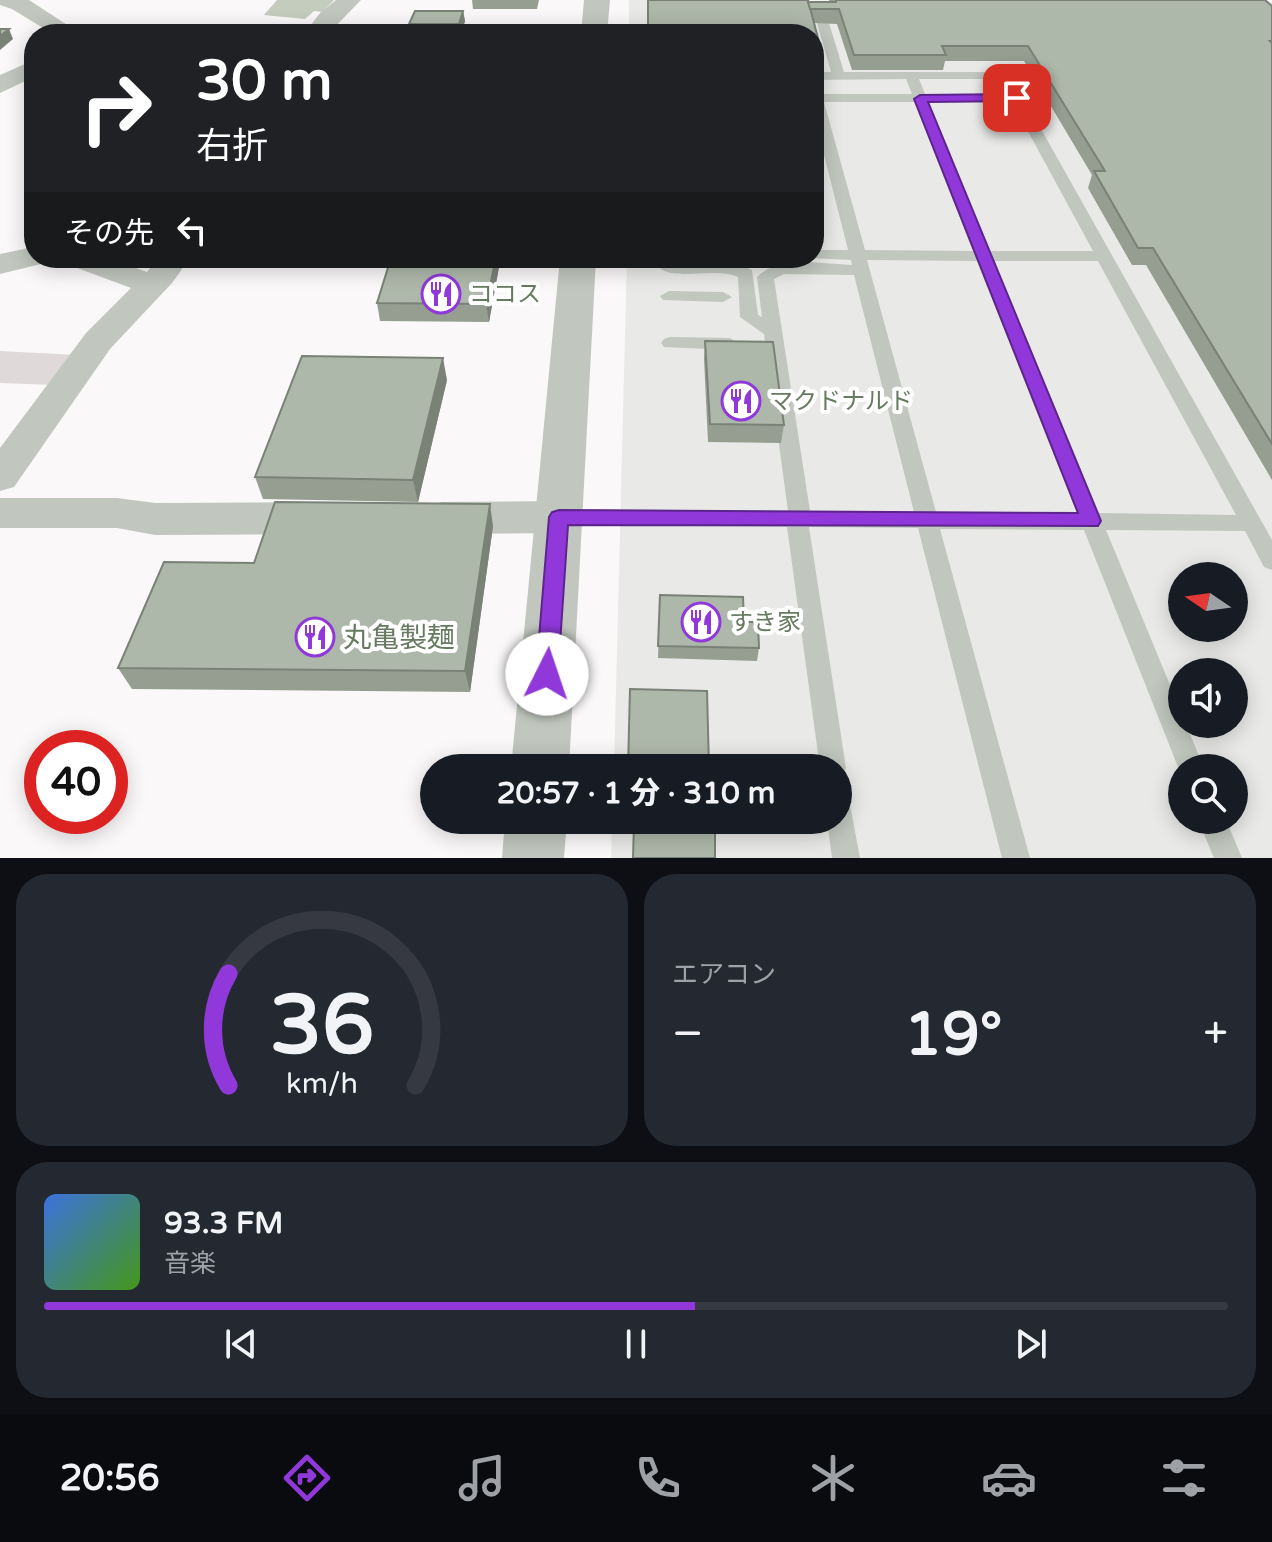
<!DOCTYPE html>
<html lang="ja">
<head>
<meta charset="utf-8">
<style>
  body { margin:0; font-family:"Varela Round","Noto Sans JP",sans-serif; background:#242831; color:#f1f3f6; height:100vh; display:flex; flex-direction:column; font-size:30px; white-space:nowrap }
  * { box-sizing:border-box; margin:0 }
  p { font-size:26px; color:#9ea1a6 }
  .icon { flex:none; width:44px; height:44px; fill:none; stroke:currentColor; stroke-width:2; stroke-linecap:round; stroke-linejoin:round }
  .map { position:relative; height:858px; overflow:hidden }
  .panel { display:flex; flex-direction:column; gap:16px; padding:16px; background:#0d0f14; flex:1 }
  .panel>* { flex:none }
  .hud { position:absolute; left:24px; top:24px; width:800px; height:244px; border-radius:32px; box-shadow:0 4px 20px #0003; background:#202124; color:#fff; overflow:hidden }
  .needle { width:52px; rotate:283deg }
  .tools { position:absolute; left:1168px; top:562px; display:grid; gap:16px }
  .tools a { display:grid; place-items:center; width:80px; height:80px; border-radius:50%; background:#171b24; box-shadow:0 4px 20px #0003; font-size:40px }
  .speed { position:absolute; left:24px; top:730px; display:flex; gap:16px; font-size:40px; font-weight:700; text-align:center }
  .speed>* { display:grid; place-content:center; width:104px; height:104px; border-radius:50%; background:#171b24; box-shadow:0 4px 20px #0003; line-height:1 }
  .speed .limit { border:12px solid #d22; background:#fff; color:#111 }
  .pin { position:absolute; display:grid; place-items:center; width:68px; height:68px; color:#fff; margin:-34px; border-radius:16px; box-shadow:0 4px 12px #0006 }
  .me { position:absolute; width:88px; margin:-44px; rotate:4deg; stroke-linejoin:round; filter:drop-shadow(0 0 6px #0008) }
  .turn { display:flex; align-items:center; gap:28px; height:168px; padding:0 40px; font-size:36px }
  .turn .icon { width:104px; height:104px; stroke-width:2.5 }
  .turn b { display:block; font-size:56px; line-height:68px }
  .then { display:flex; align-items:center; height:76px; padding:0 40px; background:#0003; gap:16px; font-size:30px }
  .big { font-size:60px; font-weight:800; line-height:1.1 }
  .panel .card { flex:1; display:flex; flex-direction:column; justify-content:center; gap:12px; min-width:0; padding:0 28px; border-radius:32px; background:#242831 }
  .panel .dial { align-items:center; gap:0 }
  .dial svg { height:208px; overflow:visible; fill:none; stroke:#363941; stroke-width:7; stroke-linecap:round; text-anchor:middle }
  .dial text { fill:#f1f3f6; stroke:none }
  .song { display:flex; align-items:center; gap:24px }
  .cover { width:96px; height:96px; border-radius:12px; background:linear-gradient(135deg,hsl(220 70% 55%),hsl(100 70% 35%)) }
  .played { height:8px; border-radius:4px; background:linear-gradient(90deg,#9038da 55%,#363941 55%) }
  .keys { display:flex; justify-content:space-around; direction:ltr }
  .heat { display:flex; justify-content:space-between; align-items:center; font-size:44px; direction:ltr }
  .panel .tiles { flex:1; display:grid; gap:16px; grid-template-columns:1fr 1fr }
  .card:last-child { grid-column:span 2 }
  .trip { position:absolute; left:420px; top:754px; width:432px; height:80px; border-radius:40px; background:#171b24; box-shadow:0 4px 20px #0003; font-weight:800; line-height:80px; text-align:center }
  .tab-bar { display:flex; height:128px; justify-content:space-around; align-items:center; background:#090b0e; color:#9ea1a6 }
  .tab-bar .icon { width:56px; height:56px }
  .tab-bar .on { color:#9038da }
  .tab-bar b { font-size:36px; color:#f1f3f6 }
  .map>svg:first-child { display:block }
  .built { fill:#e9e9e7; fill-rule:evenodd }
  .green { fill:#e0d9da }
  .water { fill:#c4ccbe }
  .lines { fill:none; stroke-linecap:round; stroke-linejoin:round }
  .service { fill:#c1c7bf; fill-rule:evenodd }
  .minor { fill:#c1c7bf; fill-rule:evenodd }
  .tertiary { fill:#c1c7bf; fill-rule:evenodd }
  .wall { fill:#969e92 }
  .shaded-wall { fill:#7a8177 }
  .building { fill:#aeb8aa; stroke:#7a8177; stroke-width:2 }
  .route { fill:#9038da; stroke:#5e248e; stroke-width:2 }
  .labels { text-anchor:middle; stroke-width:8; stroke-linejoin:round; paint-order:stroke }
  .poi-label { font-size:24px; fill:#677b61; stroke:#fff; text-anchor:start }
  .near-poi-label { font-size:28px; fill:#677b61; stroke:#fff; text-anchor:start }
</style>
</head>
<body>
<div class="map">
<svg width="1272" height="858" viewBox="0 0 1272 858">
  <rect width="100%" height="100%" fill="#faf8f9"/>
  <!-- built -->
  <path class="built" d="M 629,0 L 1272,2 L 1272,858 L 611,858 L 612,820 L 838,820 L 838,768 L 614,768 L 627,258 L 814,258 L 814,34 L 629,34 ZM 1182,576 L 1234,576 L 1234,628 L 1182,628 ZM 1182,672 L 1234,672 L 1234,724 L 1182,724 ZM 1182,768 L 1234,768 L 1234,820 L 1182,820 Z"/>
  <!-- green -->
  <polygon class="green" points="0,351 77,355 53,385 0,383"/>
  <!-- water -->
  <polygon class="water" points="277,0 334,0 322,12 314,11 305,19 264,15"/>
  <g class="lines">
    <!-- service -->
    <g class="service">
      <path d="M 823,19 L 829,23 L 844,72 L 1009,72 L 1272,540 L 1272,570 L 1264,567 L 1245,531 L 1106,530 L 1182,714 L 1182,724 L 1186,724 L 1204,768 L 1182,768 L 1182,777 L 1084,530 L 940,529 L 1030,858 L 1002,858 L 918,528 L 809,527 L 846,768 L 842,777 L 838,778 L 838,768 L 820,768 L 787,527 L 559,525 L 551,523 L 548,517 L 551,511 L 559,509 L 788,511 L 764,334 L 740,317 L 738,277 C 716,267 674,281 660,268 C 676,254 733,262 752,270 L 758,315 L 762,317 L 757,277 C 778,255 823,264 852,265 L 851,260 L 808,258 L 814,258 L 814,250 L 848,250 L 814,115 L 814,85 L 819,86 L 822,94 L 912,94 L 906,79 L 814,80 L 814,72 L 831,72 L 817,23 ZM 919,79 L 1000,79 L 1008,94 L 925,94 ZM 824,102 L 915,102 L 973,251 L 865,250 ZM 928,102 L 1012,102 L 1093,251 L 990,251 ZM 867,260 L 977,261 L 1077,513 L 936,512 ZM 994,261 L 1098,261 L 1236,515 L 1099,513 ZM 784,274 L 854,275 L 914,512 L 810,511 L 774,279 Z"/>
      <polygon points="669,291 723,292 732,297 723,302 663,300 660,296"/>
      <polygon points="670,337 730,338 739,344 730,350 664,347 661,343 664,339"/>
      <polygon points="838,790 848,794 860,858 832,858 827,820 838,820"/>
      <polygon points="1198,820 1226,820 1242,858 1214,858"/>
    </g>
    <!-- minor -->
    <g class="minor">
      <polygon points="0,0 29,0 81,34 53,34 12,9 0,5"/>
      <polygon points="336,0 361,0 328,34 304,34 320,13"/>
      <polygon points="34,60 34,77 0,93 0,75"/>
      <polygon points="34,247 34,258 48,258 45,263 0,274 0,254"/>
      <polygon points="64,258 109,258 147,272 158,258 190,258 172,283 110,349 14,487 0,491 0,448 86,333 131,288 69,265"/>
      <polygon points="0,498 117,498 155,503 320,502 335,507 341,518 335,529 320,534 155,535 117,528 0,528"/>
      <polygon points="559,501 574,506 580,517 574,528 559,533 442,534 427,529 421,518 427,507 442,502"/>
    </g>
    <!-- tertiary -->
    <g class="tertiary">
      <polygon points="584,0 610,0 607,34 581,34"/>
      <polygon points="560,258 596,258 569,768 511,768"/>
      <polygon points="505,820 567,820 564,858 502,858"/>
    </g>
  </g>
  <!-- wall -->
  <g class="wall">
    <polygon points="472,0 539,0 537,9 473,9"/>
    <polygon points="829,0 1265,0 1272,6 1272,480 1146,265 1132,265 1088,188 1092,175 1024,61 945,61 943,70 852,70 837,24 814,23 819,42 817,61 814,61 814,34 808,2 829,2"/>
    <polygon points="463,11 465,21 461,34 411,34 409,24"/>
    <polygon points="499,267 489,322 380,321 377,303"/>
    <polygon points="705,341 784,425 781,443 708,442 704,359"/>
    <polygon points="447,380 418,502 263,499 255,477"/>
    <polygon points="493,526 470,692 132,689 118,668"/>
    <polygon points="660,595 744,622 759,648 757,661 658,658"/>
  </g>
  <!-- shaded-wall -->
  <g class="shaded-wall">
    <polygon points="463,11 465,21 461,34 459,24"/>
    <polygon points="9,29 13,39 0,50 0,36"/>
    <polygon points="496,258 498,258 499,267 489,322 486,304"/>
    <polygon points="443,358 447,380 418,502 413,480"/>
    <polygon points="490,504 493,526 470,692 465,671"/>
  </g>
  <!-- building -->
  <g class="building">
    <polygon points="648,0 808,0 819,42 814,42 814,34 648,34"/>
    <polygon points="836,0 1265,0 1272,6 1272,41 1270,41 1272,43 1272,444 1153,248 1138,248 1094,171 1105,171 1028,46 942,46 946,55 854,55 839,9 810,9 808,2 836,2"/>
    <polygon points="415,11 463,11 459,24 409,24"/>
    <polygon points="0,29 9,29 0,36"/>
    <polygon points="419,29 451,30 450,34 417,34"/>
    <polygon points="391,258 496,258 486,304 377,303"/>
    <polygon points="705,341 773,342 784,425 710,424"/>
    <polygon points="302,356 443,358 413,480 255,477"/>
    <polygon points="275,502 490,504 465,671 118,668 164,562 254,563"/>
    <polygon points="660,595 743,597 744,622 758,622 759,648 658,646"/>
    <polygon points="630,689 707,691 709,768 628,768"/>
    <polygon points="634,822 715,823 715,858 633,858"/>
  </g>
  <!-- route -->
  <polygon class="route" points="1017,94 1023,98 1021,101 928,102 1101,521 1098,526 568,525 558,674 555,681 547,684 539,681 536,674 549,517 552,512 559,510 1078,513 914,99 920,95"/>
  <!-- icons -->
  <defs>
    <symbol id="restaurant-ring" viewBox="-11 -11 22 22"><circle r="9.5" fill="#fff" stroke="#9038da" stroke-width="1.5"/><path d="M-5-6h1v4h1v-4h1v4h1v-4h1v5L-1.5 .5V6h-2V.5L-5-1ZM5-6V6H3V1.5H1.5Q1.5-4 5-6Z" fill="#9038da"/></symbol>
  </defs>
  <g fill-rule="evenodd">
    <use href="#restaurant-ring" x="419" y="272" width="44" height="44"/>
    <use href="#restaurant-ring" x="719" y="379" width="44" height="44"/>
    <use href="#restaurant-ring" x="679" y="600" width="44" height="44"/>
    <use href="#restaurant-ring" x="293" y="615" width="44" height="44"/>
  </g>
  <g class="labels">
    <!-- poi labels -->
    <g class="poi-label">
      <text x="469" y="302">ココス</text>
      <text x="769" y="409">マクドナルド</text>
      <text x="729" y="630">すき家</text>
    </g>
    <!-- near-poi labels -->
    <g class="near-poi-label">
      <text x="343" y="647">丸亀製麺</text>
    </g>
  </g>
</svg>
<div class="tools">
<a><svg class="needle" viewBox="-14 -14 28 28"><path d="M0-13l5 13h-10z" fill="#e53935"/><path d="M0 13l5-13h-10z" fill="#9ea1a6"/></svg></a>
<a><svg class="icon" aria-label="sound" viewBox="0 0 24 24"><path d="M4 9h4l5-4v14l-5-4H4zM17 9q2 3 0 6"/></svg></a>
<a><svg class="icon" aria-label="search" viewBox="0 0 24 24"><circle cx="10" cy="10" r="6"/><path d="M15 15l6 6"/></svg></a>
</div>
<div class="speed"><div class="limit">40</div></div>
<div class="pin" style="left:1017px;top:98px;background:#d93025"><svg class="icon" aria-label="arrive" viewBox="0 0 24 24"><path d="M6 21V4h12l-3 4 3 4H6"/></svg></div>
<svg class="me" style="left:547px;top:674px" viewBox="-20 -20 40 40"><circle r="19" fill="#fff"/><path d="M0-13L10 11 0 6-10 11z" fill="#9038da"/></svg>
<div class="trip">20:57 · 1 分 · 310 m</div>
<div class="hud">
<div class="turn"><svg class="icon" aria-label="right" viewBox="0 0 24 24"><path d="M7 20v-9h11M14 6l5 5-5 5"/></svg><div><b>30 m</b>右折</div></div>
<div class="then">その先<svg class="icon" aria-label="left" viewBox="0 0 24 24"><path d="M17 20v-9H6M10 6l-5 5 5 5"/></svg></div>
</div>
</div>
<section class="panel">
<div class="tiles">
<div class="card dial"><svg viewBox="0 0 100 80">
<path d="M14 69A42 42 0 1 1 86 69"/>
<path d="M14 69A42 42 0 0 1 14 26" stroke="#9038da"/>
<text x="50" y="56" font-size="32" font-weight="700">36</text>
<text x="50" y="72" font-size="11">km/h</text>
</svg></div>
<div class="card"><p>エアコン</p>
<div class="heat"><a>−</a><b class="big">19°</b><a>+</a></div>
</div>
<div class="card">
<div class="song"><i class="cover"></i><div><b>93.3 FM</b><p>音楽</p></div></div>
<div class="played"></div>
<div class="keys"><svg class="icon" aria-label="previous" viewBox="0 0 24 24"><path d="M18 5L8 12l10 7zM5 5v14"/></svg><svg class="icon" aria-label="pause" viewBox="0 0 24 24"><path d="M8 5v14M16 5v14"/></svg><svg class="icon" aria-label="next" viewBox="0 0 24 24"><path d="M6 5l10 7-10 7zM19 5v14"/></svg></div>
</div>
</div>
</section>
<nav class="tab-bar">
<b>20:56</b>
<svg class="icon on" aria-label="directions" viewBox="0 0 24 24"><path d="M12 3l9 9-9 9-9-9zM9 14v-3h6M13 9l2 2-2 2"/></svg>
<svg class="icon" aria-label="music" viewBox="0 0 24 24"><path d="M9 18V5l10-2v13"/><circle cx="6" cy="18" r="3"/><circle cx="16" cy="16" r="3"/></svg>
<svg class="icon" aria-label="phone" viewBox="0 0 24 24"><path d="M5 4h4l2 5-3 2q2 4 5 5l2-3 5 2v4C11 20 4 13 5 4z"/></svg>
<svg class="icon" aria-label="climate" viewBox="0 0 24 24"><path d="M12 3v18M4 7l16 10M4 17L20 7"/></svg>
<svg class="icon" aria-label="car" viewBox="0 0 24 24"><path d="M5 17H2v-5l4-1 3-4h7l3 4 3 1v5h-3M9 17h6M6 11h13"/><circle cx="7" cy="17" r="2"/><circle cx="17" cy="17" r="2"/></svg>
<svg class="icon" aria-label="filters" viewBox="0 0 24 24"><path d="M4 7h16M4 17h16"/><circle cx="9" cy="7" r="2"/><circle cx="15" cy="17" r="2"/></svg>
</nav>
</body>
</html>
